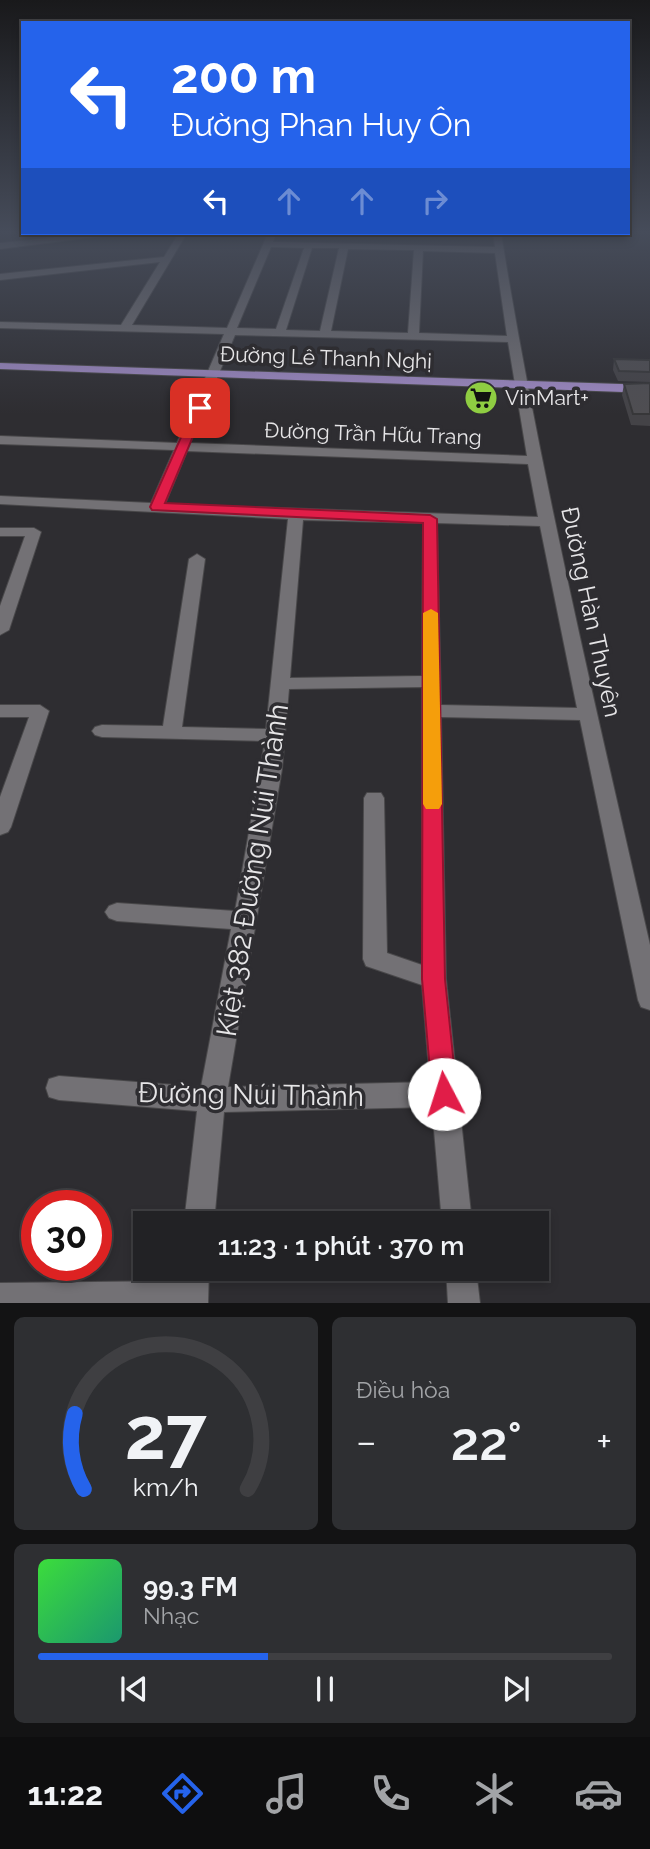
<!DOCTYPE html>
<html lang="vi">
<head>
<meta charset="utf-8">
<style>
  body { margin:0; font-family:Raleway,sans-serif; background:#2e2f32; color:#f1f3f6; height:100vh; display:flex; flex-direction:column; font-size:26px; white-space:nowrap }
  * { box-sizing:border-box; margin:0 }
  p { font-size:23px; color:#a2a4a7 }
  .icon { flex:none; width:38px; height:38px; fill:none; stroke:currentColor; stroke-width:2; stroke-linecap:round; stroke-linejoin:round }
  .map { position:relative; height:1303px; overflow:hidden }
  .panel { display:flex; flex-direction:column; gap:14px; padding:14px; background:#131314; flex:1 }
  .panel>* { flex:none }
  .top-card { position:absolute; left:21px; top:21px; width:609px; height:214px; border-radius:0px; box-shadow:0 4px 10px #0003,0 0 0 2px #3f3f42; background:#2563eb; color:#fff; overflow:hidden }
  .speed { position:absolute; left:21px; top:1190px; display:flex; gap:14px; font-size:35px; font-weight:700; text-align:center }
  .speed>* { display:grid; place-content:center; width:91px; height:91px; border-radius:50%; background:#222225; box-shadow:0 4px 10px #0003,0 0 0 2px #3f3f42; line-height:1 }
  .speed .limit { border:10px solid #d22; background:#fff; color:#111 }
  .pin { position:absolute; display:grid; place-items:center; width:60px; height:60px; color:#fff; margin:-30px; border-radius:14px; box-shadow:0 4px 10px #0006 }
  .me { position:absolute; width:77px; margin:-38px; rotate:355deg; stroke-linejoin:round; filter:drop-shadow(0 0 5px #0008) }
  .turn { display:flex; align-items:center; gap:24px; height:147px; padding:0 35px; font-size:32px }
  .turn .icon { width:91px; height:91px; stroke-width:2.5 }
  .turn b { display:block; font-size:49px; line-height:60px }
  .lanes { display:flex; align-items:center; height:66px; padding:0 35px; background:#0003; justify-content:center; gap:35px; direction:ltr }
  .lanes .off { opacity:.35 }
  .big { font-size:52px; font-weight:600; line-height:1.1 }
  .panel .tile { flex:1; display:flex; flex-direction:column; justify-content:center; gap:10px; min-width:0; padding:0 24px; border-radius:10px; background:#2e2f32 }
  .panel .dial { align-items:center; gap:0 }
  .dial svg { height:182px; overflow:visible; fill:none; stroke:#3f3f42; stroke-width:7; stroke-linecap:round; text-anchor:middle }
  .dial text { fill:#f1f3f6; stroke:none }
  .song { display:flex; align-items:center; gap:21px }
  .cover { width:84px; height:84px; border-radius:10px; background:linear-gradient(135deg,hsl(120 70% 55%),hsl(160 70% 35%)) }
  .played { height:7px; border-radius:4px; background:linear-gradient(90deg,#2563eb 40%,#3f3f42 40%) }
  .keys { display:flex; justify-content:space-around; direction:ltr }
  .heat { display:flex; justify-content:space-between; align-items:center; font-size:38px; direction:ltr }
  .panel .tiles { flex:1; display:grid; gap:14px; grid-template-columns:1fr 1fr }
  .tile:last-child { grid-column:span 2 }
  .trip { position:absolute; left:133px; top:1211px; width:416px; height:70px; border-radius:0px; background:#222225; box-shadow:0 4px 10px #0003,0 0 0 2px #3f3f42; font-weight:600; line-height:70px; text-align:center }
  .tabs { display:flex; height:112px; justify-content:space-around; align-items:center; background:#0e0e0f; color:#a2a4a7 }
  .tabs .icon { width:49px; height:49px }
  .tabs .selected { color:#2563eb }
  .tabs b { font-size:32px; color:#f1f3f6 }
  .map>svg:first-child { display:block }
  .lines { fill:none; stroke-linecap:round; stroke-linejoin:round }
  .minor-casing { stroke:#49484a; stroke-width:2 }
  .major-casing { stroke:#49484a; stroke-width:2 }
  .minor { fill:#737175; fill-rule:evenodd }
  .major { fill:#9f8ac4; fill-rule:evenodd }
  .wall { fill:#444347 }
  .building { fill:#4f4e52; stroke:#373739; stroke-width:2 }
  .route { fill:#e11d48; stroke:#92132f; stroke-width:2 }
  .slow { fill:#f59e0b }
  .labels { text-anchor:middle; stroke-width:7; stroke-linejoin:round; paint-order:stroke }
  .far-street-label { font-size:21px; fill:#e6e5e7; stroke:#2e2d31 }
  .far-poi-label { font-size:21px; fill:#e6e5e7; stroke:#2e2d31; text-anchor:start }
  .street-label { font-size:24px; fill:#e6e5e7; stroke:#2e2d31 }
  .near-street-label { font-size:28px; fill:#e6e5e7; stroke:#2e2d31 }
</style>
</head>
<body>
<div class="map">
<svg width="650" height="1303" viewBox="0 0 650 1303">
  <rect width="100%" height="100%" fill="#2e2d31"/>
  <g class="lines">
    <defs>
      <g id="minor">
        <polygon points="100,233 126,233 0,249 0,243"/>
        <path d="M 179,233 L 187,233 L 132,325 L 227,328 L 268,233 L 276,233 L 273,242 L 495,247 L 493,233 L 501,233 C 539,470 596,709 650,945 L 650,1010 L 641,1007 L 638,1000 L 580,720 L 441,717 L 446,979 L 472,1223 L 442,1223 L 432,1107 L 224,1112 L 214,1223 L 184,1223 L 197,1111 L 59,1100 L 49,1097 L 46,1088 L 49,1079 L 59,1076 L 201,1087 L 231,929 L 117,921 L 109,918 L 105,912 L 109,906 L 117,903 L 235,911 L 265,741 L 102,737 L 95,735 L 92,731 L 95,727 L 102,725 L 163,726 L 189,559 L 197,554 L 205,559 L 182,727 L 266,729 L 288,519 L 0,504 L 0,496 L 151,503 L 174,450 L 0,444 L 0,436 L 177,443 L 224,334 L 0,328 L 0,322 L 121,325 L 160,262 L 0,280 L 0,274 L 164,257 ZM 271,247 L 304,248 L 276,329 L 237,328 ZM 312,248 L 339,248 L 320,331 L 286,330 ZM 348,249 L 414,250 L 408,333 L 331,331 ZM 423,251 L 495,253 L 507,336 L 419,333 ZM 235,335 L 508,342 L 527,456 L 190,443 ZM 187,451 L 528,464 L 538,517 L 165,504 ZM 303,520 L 423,523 L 422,676 L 290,678 ZM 437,523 L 540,526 L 577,708 L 441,705 ZM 422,687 L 422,965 L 387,953 L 384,798 L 381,793 L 367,793 L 364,798 L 363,959 L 366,966 L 422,985 L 430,1082 L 228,1087 L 282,769 L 289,689 Z"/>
        <polygon points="0,528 34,528 41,532 9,630 0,635 0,606 25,536 0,536"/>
        <polygon points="0,705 40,705 49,711 11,827 8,832 0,835 0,797 29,717 0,717"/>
        <polygon points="179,1269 209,1269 208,1303 0,1303 0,1283 178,1281"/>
        <polygon points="446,1269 476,1269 480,1303 448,1303"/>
      </g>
      <polygon id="major" points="0,363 650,385 650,393 0,369"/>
    </defs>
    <!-- minor casing -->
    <use href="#minor" class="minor-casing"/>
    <!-- major casing -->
    <use href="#major" class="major-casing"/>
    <!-- minor -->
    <use href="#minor" class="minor"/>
    <!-- major -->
    <use href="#major" class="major"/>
  </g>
  <!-- wall -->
  <g class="wall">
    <polygon points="614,359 650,360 650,382 618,381 613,370"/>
    <polygon points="650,383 650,426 631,425 622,395 624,384"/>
  </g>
  <!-- building -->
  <g class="building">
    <polygon points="614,359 650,360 650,372 619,371"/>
    <polygon points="650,383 650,414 633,414 624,384"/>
  </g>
  <!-- sky -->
  <linearGradient id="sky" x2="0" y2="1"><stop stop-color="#19191b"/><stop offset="0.56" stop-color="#464c5a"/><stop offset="1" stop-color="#464c5a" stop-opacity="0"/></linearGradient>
  <rect width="650" height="414" fill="url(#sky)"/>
  <!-- route -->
  <polygon class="route" points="200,405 205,408 165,503 430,515 437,519 445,979 457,1094 453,1102 444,1105 436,1102 432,1094 422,979 423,523 152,510 150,507 194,408"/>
  <!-- slow -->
  <polygon class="slow" points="431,609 438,613 442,804 439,809 426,809 423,804 423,613"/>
  <!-- icons -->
  <defs>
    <symbol id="supermarket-disc" viewBox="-11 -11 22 22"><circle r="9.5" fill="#8fcd42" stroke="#2e2d31"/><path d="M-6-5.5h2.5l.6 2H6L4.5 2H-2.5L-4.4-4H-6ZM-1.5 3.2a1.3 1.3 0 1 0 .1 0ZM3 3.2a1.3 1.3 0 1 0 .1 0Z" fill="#111"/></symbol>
  </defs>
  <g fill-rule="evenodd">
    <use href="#supermarket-disc" x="462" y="379" width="38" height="38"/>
  </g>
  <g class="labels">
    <!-- far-street labels -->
    <g class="far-street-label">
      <text transform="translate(326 358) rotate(2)" y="7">Đường Lê Thanh Nghị</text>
      <text transform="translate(373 434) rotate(2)" y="7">Đường Trần Hữu Trang</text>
    </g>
    <!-- far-poi labels -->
    <g class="far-poi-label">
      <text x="505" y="405">VinMart+</text>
    </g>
    <!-- street labels -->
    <g class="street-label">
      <text transform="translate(591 612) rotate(78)" y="8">Đường Hàn Thuyên</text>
    </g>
    <!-- near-street labels -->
    <g class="near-street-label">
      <text transform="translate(252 870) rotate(-81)" y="10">Kiệt 382 Đường Núi Thành</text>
      <text transform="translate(251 1094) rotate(1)" y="10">Đường Núi Thành</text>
    </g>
  </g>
</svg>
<div class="speed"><div class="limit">30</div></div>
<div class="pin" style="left:200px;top:408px;background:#d93025"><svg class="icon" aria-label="arrive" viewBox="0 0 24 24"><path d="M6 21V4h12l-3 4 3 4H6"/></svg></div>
<svg class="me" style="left:444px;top:1094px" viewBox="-20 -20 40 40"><circle r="19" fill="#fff"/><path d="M0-13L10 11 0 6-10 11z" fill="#e11d48"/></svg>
<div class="trip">11:23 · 1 phút · 370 m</div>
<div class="top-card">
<div class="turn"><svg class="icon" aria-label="left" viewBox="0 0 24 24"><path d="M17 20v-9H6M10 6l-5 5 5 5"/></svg><div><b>200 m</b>Đường Phan Huy Ôn</div></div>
<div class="lanes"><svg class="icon" aria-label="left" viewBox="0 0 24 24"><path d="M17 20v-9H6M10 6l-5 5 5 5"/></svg><svg class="icon off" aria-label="ahead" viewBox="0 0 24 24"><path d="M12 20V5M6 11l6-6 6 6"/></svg><svg class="icon off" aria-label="ahead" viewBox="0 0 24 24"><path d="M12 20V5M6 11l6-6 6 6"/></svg><svg class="icon off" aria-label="right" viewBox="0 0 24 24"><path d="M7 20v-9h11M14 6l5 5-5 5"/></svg></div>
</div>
</div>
<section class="panel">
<div class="tiles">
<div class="tile dial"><svg viewBox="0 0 100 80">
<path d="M14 69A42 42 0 1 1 86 69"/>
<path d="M14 69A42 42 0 0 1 10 36" stroke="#2563eb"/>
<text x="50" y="56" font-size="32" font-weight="700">27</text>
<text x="50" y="72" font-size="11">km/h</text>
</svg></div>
<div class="tile"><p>Điều hòa</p>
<div class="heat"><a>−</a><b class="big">22°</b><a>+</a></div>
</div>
<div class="tile">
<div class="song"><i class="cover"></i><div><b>99.3 FM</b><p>Nhạc</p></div></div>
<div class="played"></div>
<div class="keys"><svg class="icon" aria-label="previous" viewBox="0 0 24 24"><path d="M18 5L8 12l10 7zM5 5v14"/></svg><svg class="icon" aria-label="pause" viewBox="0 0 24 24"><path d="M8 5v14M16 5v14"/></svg><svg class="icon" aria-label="next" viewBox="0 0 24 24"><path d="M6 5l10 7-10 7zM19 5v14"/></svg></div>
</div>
</div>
</section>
<nav class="tabs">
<b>11:22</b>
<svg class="icon selected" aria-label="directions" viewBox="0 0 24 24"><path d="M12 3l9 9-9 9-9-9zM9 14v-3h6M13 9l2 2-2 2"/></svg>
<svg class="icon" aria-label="music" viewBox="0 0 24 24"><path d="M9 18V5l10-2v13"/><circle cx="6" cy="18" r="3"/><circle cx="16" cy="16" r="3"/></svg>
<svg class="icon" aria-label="phone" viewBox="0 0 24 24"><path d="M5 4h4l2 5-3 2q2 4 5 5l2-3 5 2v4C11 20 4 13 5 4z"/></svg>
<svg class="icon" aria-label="climate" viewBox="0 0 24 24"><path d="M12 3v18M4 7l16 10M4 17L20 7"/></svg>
<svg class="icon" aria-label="car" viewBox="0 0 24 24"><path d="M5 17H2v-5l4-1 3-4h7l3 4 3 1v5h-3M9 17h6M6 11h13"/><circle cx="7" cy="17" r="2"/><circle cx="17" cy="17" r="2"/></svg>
</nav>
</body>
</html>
